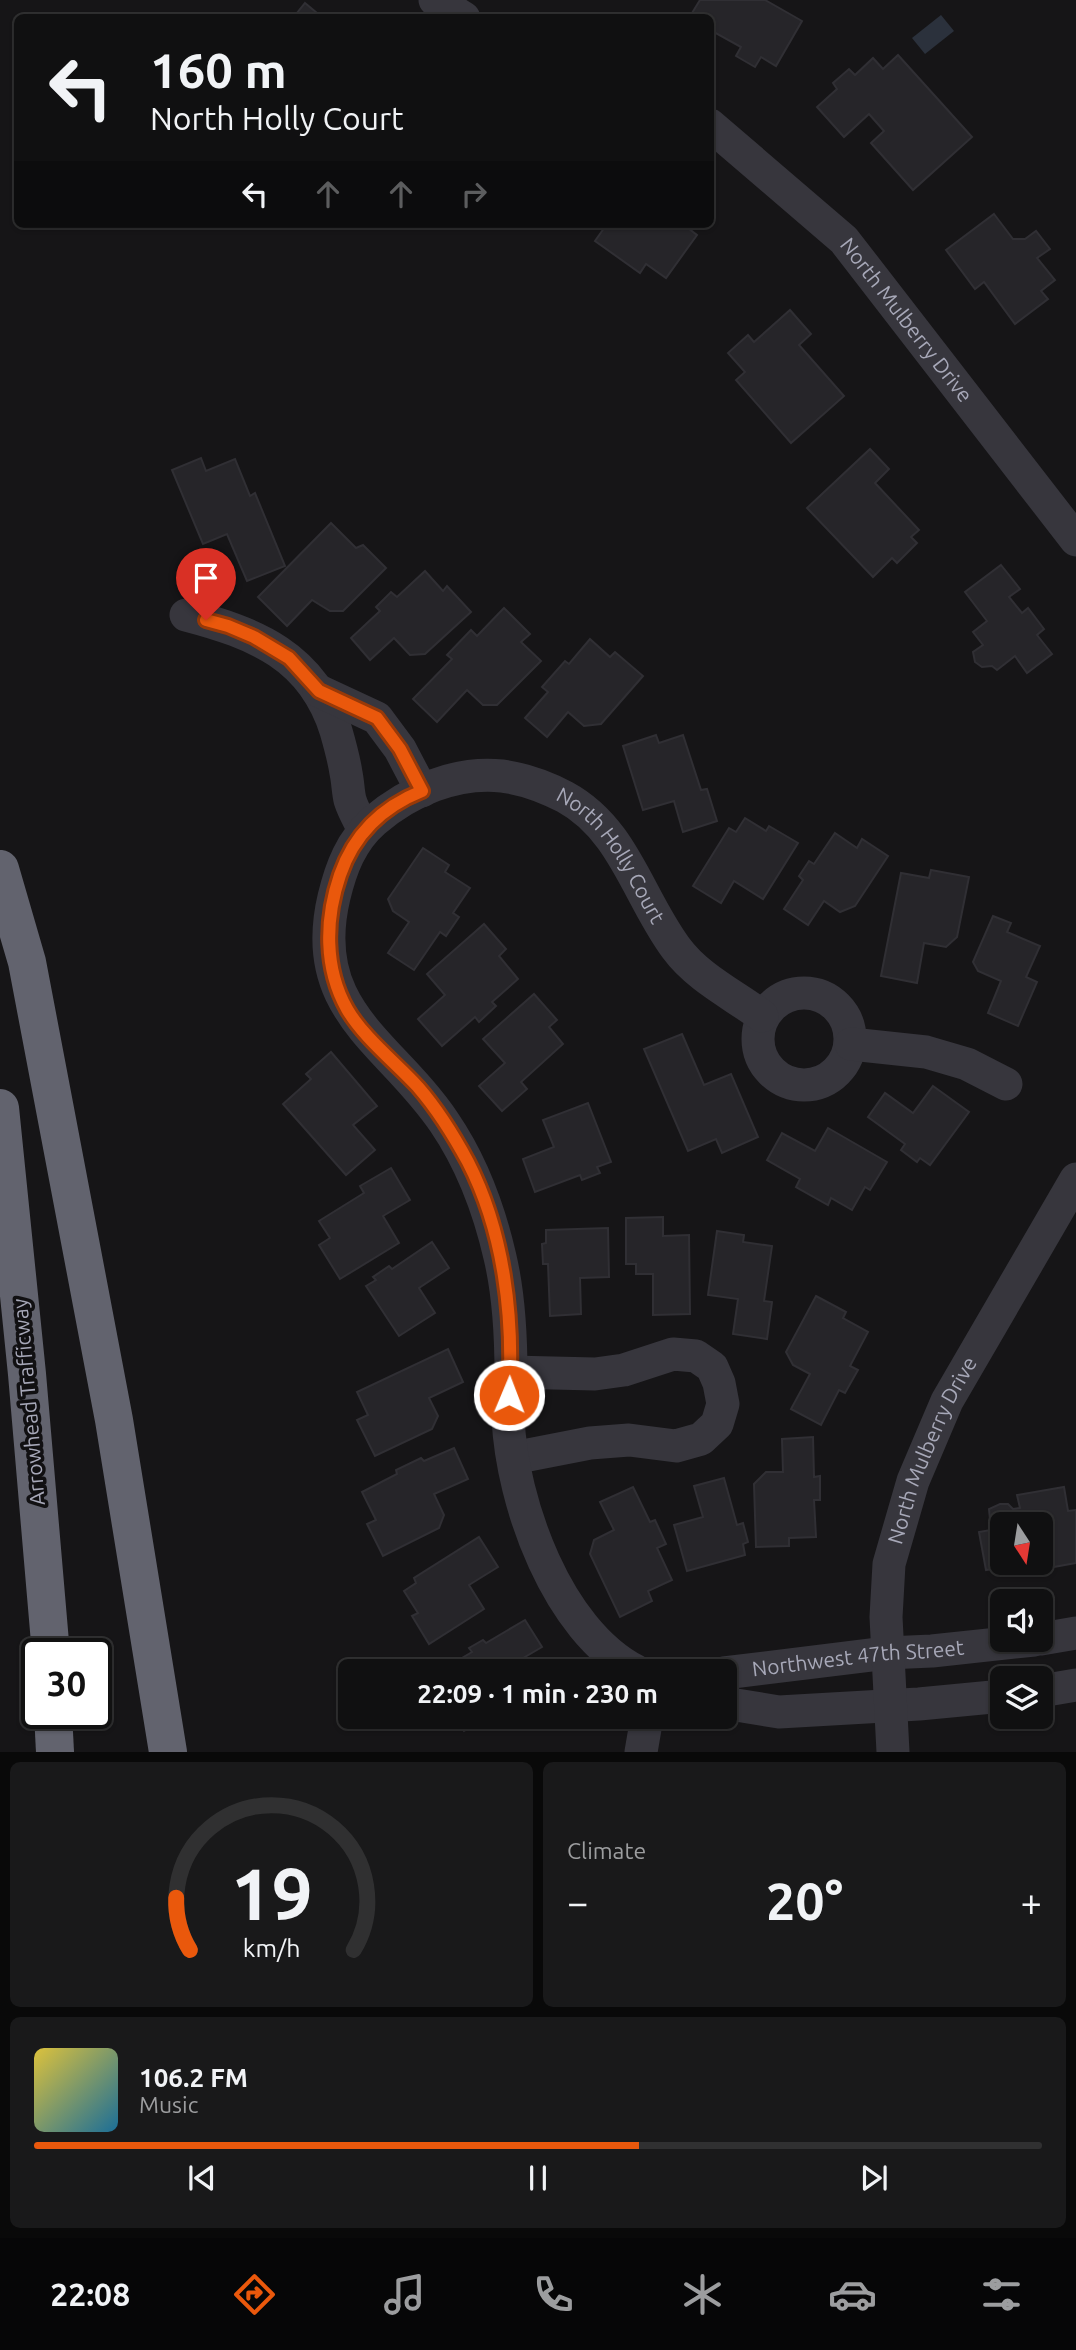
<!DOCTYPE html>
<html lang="en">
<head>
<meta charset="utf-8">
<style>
  body { margin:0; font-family:Ubuntu,sans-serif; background:#19191a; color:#f1f3f6; height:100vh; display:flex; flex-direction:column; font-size:26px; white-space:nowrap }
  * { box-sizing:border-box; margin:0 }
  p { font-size:23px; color:#9c9d9f }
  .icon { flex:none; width:38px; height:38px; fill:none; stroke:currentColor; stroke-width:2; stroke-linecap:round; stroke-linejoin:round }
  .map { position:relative; height:1752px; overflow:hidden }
  .drawer { display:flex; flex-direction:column; gap:10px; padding:10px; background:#090909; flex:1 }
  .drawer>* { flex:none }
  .guide { position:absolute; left:14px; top:14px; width:700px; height:214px; border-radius:10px; box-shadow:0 2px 5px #0004,0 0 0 2px #303031; background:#101011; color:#f1f3f6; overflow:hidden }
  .needle { width:46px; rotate:168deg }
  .fabs { position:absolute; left:990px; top:1512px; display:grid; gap:14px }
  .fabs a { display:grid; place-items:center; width:63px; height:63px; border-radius:10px; background:#101011; box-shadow:0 2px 5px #0004,0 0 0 2px #303031; font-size:35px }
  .speed { position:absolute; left:21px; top:1638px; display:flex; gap:14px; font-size:35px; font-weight:700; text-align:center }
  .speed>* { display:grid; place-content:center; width:91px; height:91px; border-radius:50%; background:#101011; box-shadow:0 2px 5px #0004,0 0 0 2px #303031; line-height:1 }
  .speed .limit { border:4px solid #111; border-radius:10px; background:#fff; color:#111 }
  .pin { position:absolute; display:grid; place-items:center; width:60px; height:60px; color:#fff; margin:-72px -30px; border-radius:50% 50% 50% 0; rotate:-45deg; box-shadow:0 0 7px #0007 }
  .pin .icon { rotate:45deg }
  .me { position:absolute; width:77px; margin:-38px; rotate:1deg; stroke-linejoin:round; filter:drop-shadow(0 0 5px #0008) }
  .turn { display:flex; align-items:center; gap:24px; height:147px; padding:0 21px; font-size:32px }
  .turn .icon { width:91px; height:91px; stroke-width:2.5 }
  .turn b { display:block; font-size:49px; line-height:60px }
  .lanes { display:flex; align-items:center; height:66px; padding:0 21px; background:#0003; justify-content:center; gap:35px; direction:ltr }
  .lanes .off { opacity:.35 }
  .big { font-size:52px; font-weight:600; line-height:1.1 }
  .drawer .card { flex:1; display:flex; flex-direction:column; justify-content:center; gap:10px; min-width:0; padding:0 24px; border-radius:10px; background:#19191a }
  .drawer .dial { align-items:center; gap:0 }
  .dial svg { height:182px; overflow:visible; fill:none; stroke:#303031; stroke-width:7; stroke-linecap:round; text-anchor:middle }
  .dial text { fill:#f1f3f6; stroke:none }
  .song { display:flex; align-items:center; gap:21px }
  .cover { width:84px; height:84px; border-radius:10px; background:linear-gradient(135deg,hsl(50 70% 55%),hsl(200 70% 35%)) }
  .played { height:7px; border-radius:4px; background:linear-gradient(90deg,#ea580c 60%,#303031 60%) }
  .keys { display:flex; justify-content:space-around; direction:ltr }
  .heat { display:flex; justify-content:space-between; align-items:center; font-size:38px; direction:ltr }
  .drawer .tiles { flex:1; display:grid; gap:10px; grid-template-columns:1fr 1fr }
  .card:last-child { grid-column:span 2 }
  .trip { position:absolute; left:338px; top:1659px; width:399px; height:70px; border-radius:10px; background:#101011; box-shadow:0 2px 5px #0004,0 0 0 2px #303031; font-weight:600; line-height:70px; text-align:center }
  .dock { display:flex; height:112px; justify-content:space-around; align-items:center; background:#060607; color:#9c9d9f }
  .dock .icon { width:49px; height:49px }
  .dock .on { color:#ea580c }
  .dock b { font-size:32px; color:#f1f3f6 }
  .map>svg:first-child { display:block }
  .water { fill:#2b313c }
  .building { fill:#262529; stroke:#302f34; stroke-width:2 }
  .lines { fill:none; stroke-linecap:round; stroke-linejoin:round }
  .street { stroke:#37363d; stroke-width:33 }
  .highway { stroke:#62636e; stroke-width:38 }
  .route-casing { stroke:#983908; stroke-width:18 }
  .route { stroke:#ea580c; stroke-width:12 }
  .labels { text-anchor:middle; stroke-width:7; stroke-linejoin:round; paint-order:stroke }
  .street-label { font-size:21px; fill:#a7a8b8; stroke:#111012 }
</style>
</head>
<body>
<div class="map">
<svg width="1076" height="1752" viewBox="0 0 1076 1752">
  <rect width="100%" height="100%" fill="#161517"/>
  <!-- water -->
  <polygon class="water" points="941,15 954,31 925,54 912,38"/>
  <!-- building -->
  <g class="building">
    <polygon points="700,0 765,0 802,21 776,66 761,57 755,67 736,56 741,47 710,30 710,18 689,18"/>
    <polygon points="305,3 323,18 293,18"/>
    <polygon points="898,55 972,137 913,190 871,143 884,131 869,114 844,137 817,107 837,89 833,83 849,69 855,75 873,58 883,69"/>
    <polygon points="994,214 1013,239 1025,239 1036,231 1050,249 1037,258 1055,280 1041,291 1048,299 1015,324 984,282 975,289 946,250"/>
    <polygon points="607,224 691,224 688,228 697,235 666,278 646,264 640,273 595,241"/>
    <polygon points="790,310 811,334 799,345 844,396 791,443 736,380 745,372 728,353 748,335 754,342"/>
    <polygon points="870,449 889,469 875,483 919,530 911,537 917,543 897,563 892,558 873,577 807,508"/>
    <polygon points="201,458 206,471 235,459 250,496 255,493 285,566 247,581 227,534 203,544 172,470"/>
    <polygon points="331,523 356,548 363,545 386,568 343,611 330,611 312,600 287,626 258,597"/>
    <polygon points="1001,565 1020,589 1009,597 1022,613 1028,608 1044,629 1037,635 1052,654 1027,673 1015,656 997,670 992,666 982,667 975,662 973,652 983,645 973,632 987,621 965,592"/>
    <polygon points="425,571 443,591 447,586 471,612 425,654 410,655 394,638 370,660 351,638 380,611 376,607 391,592 397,597"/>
    <polygon points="504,608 530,634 521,642 541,661 497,705 483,705 467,690 437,722 413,699 452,659 447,655 471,630 477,636"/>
    <polygon points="590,639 610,657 615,652 643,676 601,724 584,726 568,712 547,737 525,718 548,692 542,687 565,661 569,664"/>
    <polygon points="656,735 659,743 683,735 701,790 707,789 717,821 683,832 674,801 643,810 623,746"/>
    <polygon points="745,818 766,831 769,826 798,843 763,899 734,881 721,903 693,886 729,828 736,832"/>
    <polygon points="835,833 857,848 862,839 888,856 855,906 840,912 824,901 808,925 784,909 803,880 799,876 809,861 814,864"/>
    <polygon points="423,848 449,865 445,872 470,888 453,913 459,917 446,936 440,932 414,970 388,953 409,922 393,911 388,899"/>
    <polygon points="931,870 969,877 957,937 946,947 924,943 917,983 881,976 901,873 929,878"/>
    <polygon points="993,916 1011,923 1007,932 1040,946 1026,977 1037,982 1018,1026 988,1013 1001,981 978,971 973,962"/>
    <polygon points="484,924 506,949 499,956 518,979 492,1002 496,1006 479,1022 475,1017 442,1046 418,1019 445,995 427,974"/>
    <polygon points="534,994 557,1020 549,1027 563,1044 521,1082 527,1089 502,1111 479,1086 505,1063 483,1039"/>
    <polygon points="682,1034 704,1085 731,1074 758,1137 722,1153 716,1139 688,1151 644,1049"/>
    <polygon points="331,1052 377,1106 353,1125 375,1150 346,1175 283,1104 311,1079 306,1074"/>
    <polygon points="933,1086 969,1112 930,1165 920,1158 917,1162 901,1150 905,1144 868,1117 885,1093 913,1113"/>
    <polygon points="588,1103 611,1162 597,1167 600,1173 582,1180 580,1175 535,1192 523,1159 554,1147 543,1120"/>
    <polygon points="828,1128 887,1162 870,1190 865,1187 852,1210 831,1198 828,1205 796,1187 800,1179 767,1160 782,1133 815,1151"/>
    <polygon points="391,1168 410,1200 383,1216 399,1243 340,1279 319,1245 330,1238 319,1221 364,1193 360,1186"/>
    <polygon points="663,1217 663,1236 689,1235 690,1314 653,1315 653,1274 636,1274 636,1264 626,1264 626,1218"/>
    <polygon points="608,1228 609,1277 580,1278 581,1314 550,1316 548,1264 543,1264 542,1244 546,1243 546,1230"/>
    <polygon points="717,1231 744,1235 743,1242 772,1246 764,1301 772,1302 767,1339 733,1334 738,1299 708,1295"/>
    <polygon points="432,1242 449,1268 419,1288 435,1313 399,1336 366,1286 376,1280 373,1277 389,1266 392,1269"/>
    <polygon points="816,1296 846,1312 843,1318 868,1332 850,1366 858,1370 845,1393 839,1390 821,1425 791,1409 810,1374 793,1365 786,1352"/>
    <polygon points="448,1349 463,1382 429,1398 438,1416 432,1429 375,1456 357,1420 368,1415 357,1392"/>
    <polygon points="813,1437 814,1477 820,1476 820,1500 814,1500 816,1537 789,1538 789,1546 756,1547 754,1484 766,1472 783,1472 782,1439"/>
    <polygon points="454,1448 468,1479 434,1494 444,1515 439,1528 383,1556 367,1524 376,1520 362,1492 397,1474 396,1470 421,1458 424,1461"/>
    <polygon points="724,1478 737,1525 743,1523 748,1542 743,1544 745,1555 687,1571 674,1525 703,1517 694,1486"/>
    <polygon points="633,1487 650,1522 655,1520 666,1544 657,1548 672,1580 648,1591 652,1601 620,1617 590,1554 594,1540 614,1530 600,1502"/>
    <polygon points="1064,1487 1068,1511 1076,1510 1076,1563 1048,1568 1047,1560 1041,1561 1041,1524 1003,1524 1003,1563 1030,1563 986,1570 979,1532 991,1530 989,1509 1000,1504 1008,1504 1013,1509 1020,1508 1017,1495"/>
    <polygon points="479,1537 498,1567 469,1585 484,1609 429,1644 412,1616 418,1613 404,1591 416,1583 414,1578"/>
    <polygon points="525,1620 542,1647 508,1667 511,1671 440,1671 472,1652 469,1648 483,1640 486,1643"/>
    <polygon points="456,1717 488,1717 464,1731"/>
  </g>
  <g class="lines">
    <!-- street -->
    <g class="street">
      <polyline points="435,0 464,18"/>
      <path id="s1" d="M 710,125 L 844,240 L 1076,540"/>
      <path d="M 186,615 C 255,633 313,656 336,731 C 340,745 344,759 346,773 C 348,782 348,792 350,800 C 353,810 359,820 364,830"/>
      <polyline points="319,691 377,718 400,749 422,791"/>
      <circle cx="804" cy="1039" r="46"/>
      <polyline points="851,1044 926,1052 967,1064 1006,1084"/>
      <polyline points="511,1372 595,1374 624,1370 673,1354 696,1356 712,1367 719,1383 723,1404 717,1424 701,1439 676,1446 629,1440 590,1443 513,1458"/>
      <polyline points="1041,1639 1076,1633"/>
      <path id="s2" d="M 636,1671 C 557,1630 512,1503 508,1418 C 508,1404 510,1389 511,1374 C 511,1336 509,1295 500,1257 C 489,1209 472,1163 444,1122 C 390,1042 307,1011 334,897 C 341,868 351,841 374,821 C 409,791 456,771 502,776 C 525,779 544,786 565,797 C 624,829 638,897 676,948 C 698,978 734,995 762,1016"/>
      <path id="s3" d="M 724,1673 L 887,1653 L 932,1651 L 1034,1640"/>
      <polyline points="1041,1691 1076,1685"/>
      <polyline points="724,1703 779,1712 919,1704 1003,1696"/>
      <polyline points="641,1752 647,1717"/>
      <path id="s4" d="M 893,1752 L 886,1617 L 889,1564 L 913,1481 L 947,1401 L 1076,1179"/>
    </g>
    <!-- highway -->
    <g class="highway">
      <polyline points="0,869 27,962 114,1420 168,1752"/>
      <polyline points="0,1108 27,1374 51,1654"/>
      <polyline points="53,1713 55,1752"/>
    </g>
  </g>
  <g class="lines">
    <defs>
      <path id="route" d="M 206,620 L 228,626 L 254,637 L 289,658 L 319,691 L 377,718 L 400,749 L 422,791 C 382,807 354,834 340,875 C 325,919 324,968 347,1009 C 363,1037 396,1063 418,1087 C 438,1110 454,1136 468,1162 C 504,1232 514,1317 509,1395"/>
    </defs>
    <!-- route casing -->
    <use href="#route" class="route-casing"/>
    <!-- route -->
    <use href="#route" class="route"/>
  </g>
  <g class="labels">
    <!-- street labels -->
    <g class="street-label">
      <text dy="7" stroke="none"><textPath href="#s1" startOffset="278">North Mulberry Drive</textPath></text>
      <text dy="7" stroke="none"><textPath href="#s2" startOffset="1236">North Holly Court</textPath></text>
      <text transform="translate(29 1402) rotate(-95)" y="7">Arrowhead Trafficway</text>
      <text dy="7" stroke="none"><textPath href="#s4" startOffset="310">North Mulberry Drive</textPath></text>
      <text dy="7" stroke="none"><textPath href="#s3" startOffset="135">Northwest 47th Street</textPath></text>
    </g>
  </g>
</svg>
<div class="fabs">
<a><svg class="needle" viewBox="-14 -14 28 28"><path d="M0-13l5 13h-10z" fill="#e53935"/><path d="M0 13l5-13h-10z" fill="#9c9d9f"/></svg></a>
<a><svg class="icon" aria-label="sound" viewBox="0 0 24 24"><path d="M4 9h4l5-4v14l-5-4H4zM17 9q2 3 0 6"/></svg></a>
<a><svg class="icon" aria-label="layers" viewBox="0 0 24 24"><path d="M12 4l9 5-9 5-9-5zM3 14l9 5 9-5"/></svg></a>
</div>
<div class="speed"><div class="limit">30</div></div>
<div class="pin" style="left:206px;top:620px;background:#d93025"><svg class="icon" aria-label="arrive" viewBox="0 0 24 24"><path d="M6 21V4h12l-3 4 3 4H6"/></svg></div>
<svg class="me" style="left:509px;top:1395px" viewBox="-20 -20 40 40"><circle r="17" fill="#ea580c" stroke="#fff" stroke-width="3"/><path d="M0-11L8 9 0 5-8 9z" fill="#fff"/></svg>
<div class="trip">22:09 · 1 min · 230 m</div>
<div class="guide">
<div class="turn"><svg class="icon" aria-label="left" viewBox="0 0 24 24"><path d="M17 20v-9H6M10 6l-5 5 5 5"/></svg><div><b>160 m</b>North Holly Court</div></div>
<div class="lanes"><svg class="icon" aria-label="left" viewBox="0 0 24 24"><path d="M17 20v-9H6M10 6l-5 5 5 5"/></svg><svg class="icon off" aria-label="ahead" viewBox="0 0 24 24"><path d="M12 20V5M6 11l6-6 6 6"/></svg><svg class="icon off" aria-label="ahead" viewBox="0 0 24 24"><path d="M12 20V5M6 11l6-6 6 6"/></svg><svg class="icon off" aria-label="right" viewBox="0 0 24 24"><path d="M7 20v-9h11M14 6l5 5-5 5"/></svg></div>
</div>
</div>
<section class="drawer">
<div class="tiles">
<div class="card dial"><svg viewBox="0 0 100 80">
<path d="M14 69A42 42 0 1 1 86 69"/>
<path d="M14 69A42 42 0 0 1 8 46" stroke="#ea580c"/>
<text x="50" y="56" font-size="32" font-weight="700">19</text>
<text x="50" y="72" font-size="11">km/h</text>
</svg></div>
<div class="card"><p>Climate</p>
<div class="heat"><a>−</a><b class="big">20°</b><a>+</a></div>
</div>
<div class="card">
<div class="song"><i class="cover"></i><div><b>106.2 FM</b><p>Music</p></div></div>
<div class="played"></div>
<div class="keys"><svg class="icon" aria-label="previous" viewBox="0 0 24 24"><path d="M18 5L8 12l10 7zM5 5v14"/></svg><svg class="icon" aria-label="pause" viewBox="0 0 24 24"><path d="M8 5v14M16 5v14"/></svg><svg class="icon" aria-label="next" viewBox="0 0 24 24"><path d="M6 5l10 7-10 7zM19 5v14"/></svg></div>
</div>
</div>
</section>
<nav class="dock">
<b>22:08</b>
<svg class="icon on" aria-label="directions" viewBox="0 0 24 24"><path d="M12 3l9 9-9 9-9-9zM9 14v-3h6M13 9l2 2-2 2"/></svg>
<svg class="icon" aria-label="music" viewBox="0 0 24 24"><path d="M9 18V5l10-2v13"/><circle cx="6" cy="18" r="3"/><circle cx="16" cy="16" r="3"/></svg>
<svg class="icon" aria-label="phone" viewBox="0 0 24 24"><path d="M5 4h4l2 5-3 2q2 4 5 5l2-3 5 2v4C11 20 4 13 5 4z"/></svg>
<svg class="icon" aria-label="climate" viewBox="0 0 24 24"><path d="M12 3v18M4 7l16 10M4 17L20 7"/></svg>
<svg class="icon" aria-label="car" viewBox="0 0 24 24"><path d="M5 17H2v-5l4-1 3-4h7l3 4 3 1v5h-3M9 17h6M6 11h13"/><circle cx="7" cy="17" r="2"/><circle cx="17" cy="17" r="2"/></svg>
<svg class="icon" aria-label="filters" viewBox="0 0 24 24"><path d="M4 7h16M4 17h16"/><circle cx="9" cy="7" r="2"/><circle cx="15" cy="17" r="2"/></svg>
</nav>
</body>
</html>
